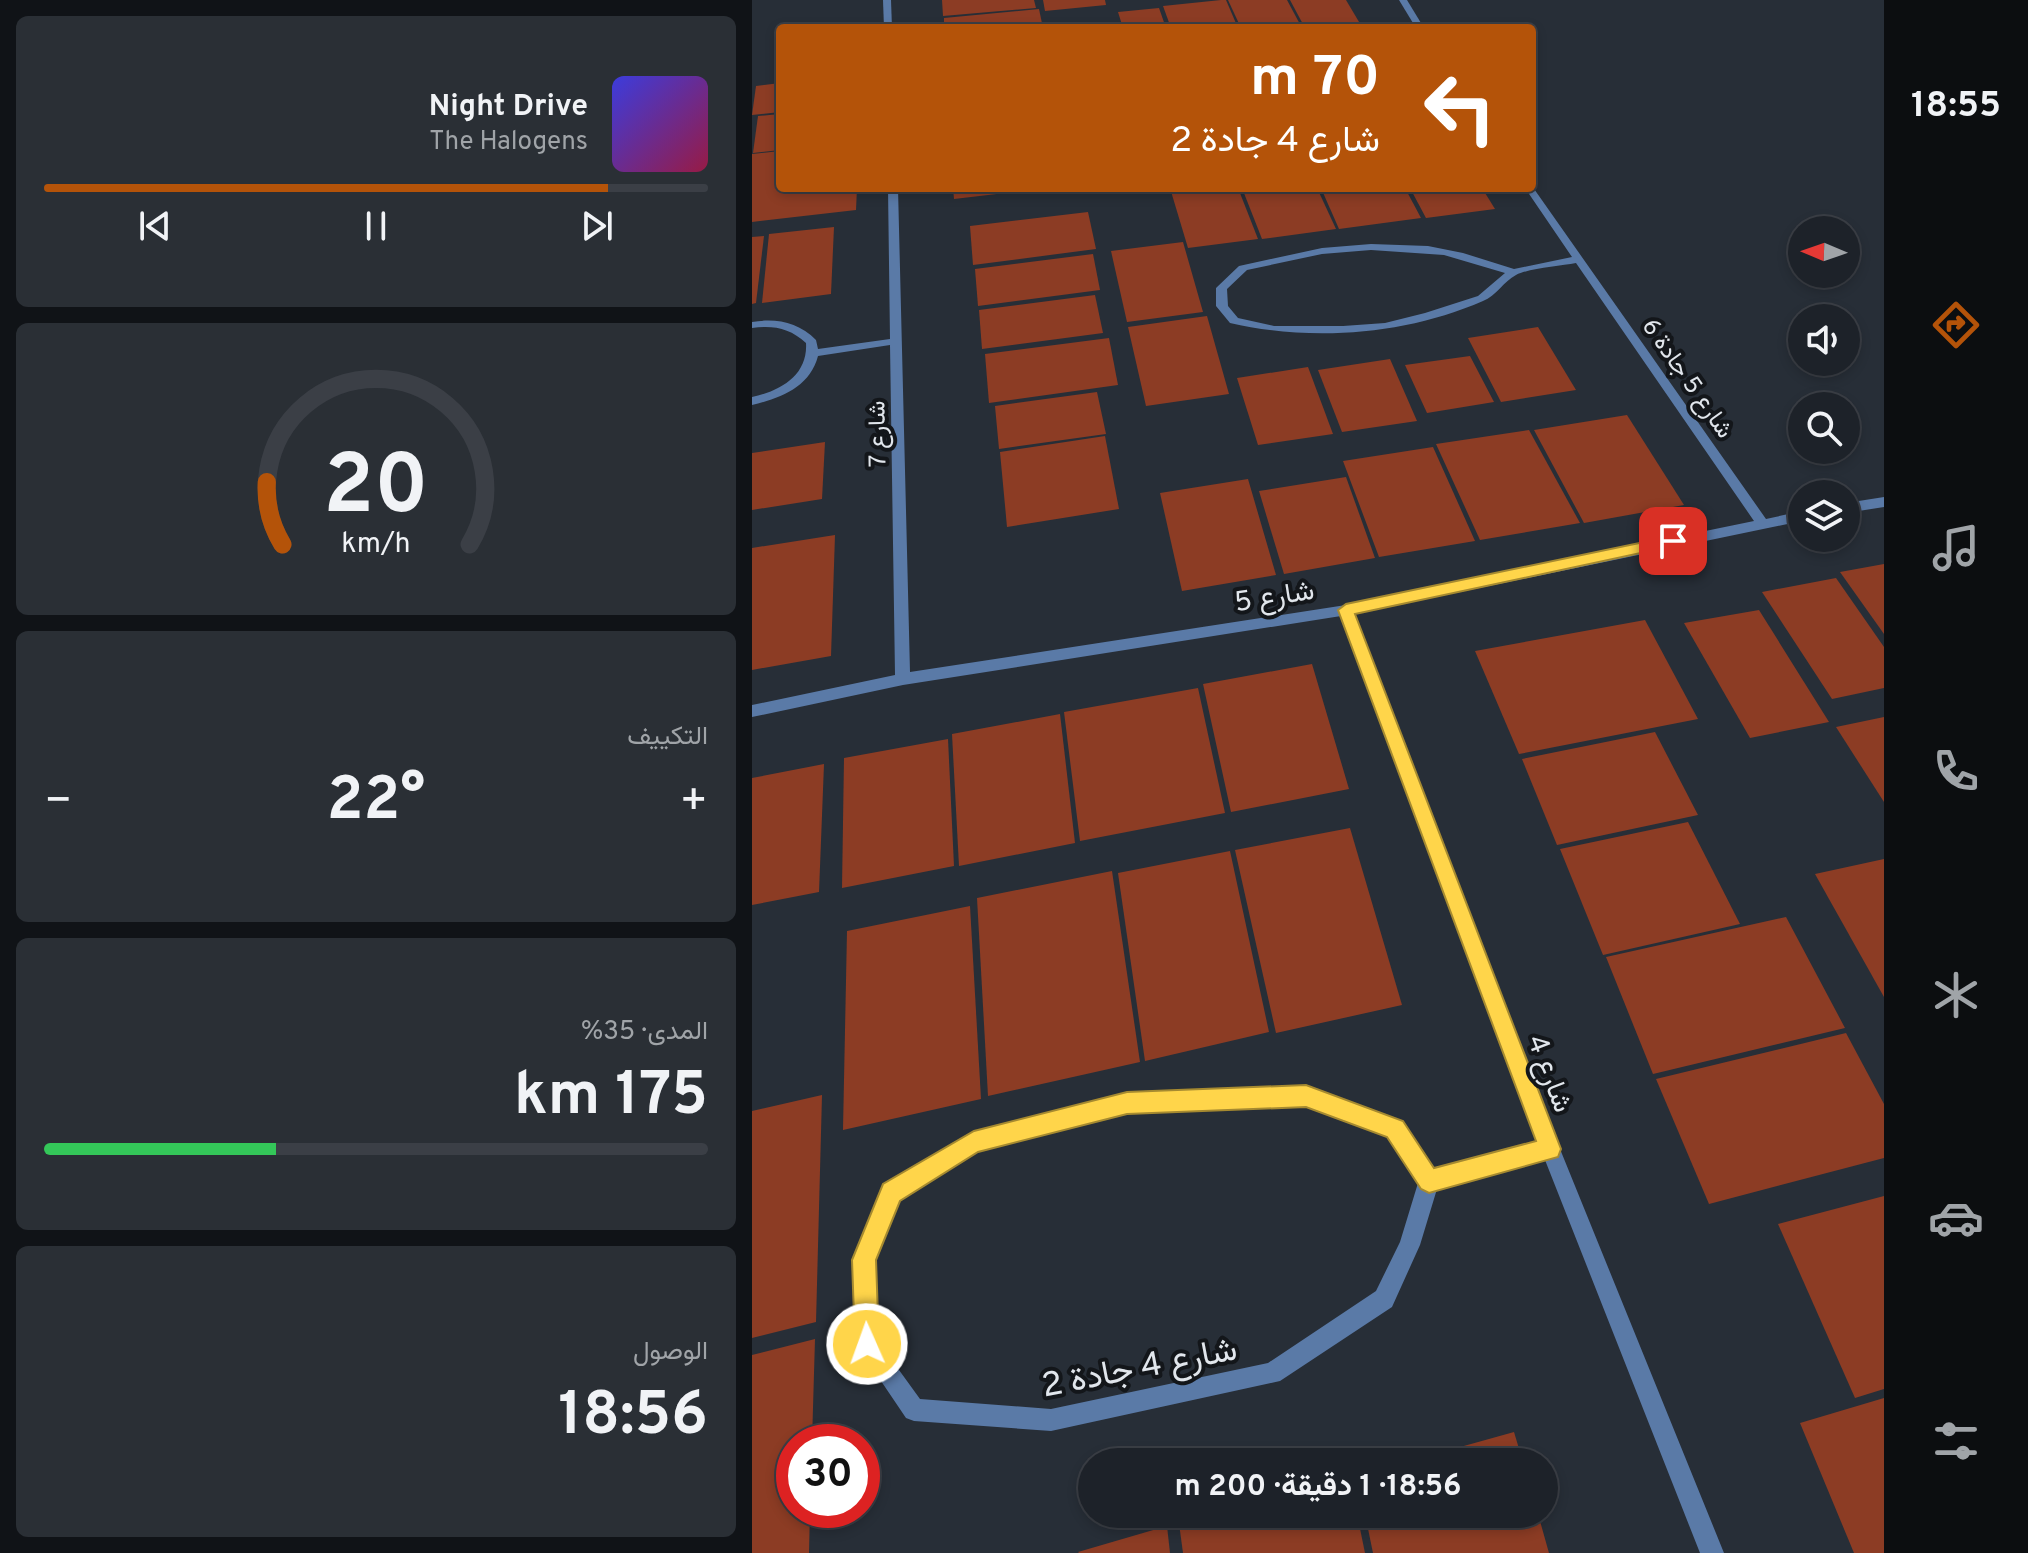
<!DOCTYPE html>
<html lang="ar">
<head>
<meta charset="utf-8">
<style>
  body { margin:0; font-family:Overpass,Vazirmatn,sans-serif; background:#2a2f35; color:#f1f3f6; direction:rtl; height:100vh; display:flex; flex-direction:column; font-size:30px; white-space:nowrap }
  * { box-sizing:border-box; margin:0 }
  p { font-size:26px; color:#a0a4a8 }
  .icon { flex:none; width:44px; height:44px; fill:none; stroke:currentColor; stroke-width:2; stroke-linecap:round; stroke-linejoin:round }
  .map { position:relative; flex:1; overflow:hidden; direction:ltr }
  .details { display:flex; flex-direction:column; gap:16px; padding:16px; background:#101317; width:752px }
  .details>* { flex:none }
  .hud { position:absolute; left:24px; top:24px; width:760px; height:168px; border-radius:8px; box-shadow:0 4px 12px #0003,0 0 0 2px #3b3f46; direction:rtl; background:#b45309; color:#fff; overflow:hidden }
  .needle { width:52px; rotate:272deg }
  .tools { position:absolute; left:1036px; top:216px; display:grid; gap:16px }
  .tools a { display:grid; place-items:center; width:72px; height:72px; border-radius:50%; background:#1d2229; box-shadow:0 4px 12px #0003,0 0 0 2px #3b3f46; font-size:40px }
  .speed { position:absolute; left:24px; top:1424px; display:flex; gap:16px; font-size:40px; font-weight:700; text-align:center }
  .speed>* { display:grid; place-content:center; width:104px; height:104px; border-radius:50%; background:#1d2229; box-shadow:0 4px 12px #0003,0 0 0 2px #3b3f46; line-height:1 }
  .speed .limit { border:12px solid #d22; background:#fff; color:#111 }
  .pin { position:absolute; display:grid; place-items:center; width:68px; height:68px; color:#fff; margin:-34px; border-radius:16px; box-shadow:0 4px 12px #0006 }
  .me { position:absolute; width:88px; margin:-44px; rotate:358deg; stroke-linejoin:round; filter:drop-shadow(0 0 6px #0008) }
  .turn { display:flex; align-items:center; gap:28px; height:168px; padding:0 24px; font-size:36px }
  .turn .icon { width:104px; height:104px; stroke-width:2.5 }
  .turn b { display:block; font-size:56px; line-height:68px }
  .big { font-size:60px; font-weight:700; line-height:1.1 }
  .details .card { flex:1; display:flex; flex-direction:column; justify-content:center; gap:12px; min-width:0; padding:0 28px; border-radius:12px; background:#2a2f35 }
  .details .dial { align-items:center; gap:0 }
  .dial svg { height:208px; overflow:visible; fill:none; stroke:#3b3f46; stroke-width:7; stroke-linecap:round; text-anchor:middle }
  .dial text { fill:#f1f3f6; stroke:none }
  .song { display:flex; align-items:center; gap:24px }
  .cover { width:96px; height:96px; border-radius:12px; background:linear-gradient(135deg,hsl(240 70% 55%),hsl(340 70% 35%)) }
  .played { height:8px; border-radius:4px; background:linear-gradient(90deg,#b45309 85%,#3b3f46 85%) }
  .keys { display:flex; justify-content:space-around; direction:ltr }
  .heat { display:flex; justify-content:space-between; align-items:center; font-size:44px; direction:ltr }
  .charge { height:12px; border-radius:6px; background:linear-gradient(90deg,#34c759 35%,#3b3f46 0) }
  .trip { position:absolute; left:326px; top:1448px; width:480px; height:80px; border-radius:40px; background:#1d2229; box-shadow:0 4px 12px #0003,0 0 0 2px #3b3f46; font-weight:700; line-height:80px; text-align:center; direction:rtl }
  main { display:flex; flex:1; min-height:0 }
  .tabs { display:flex; flex-direction:column; width:144px; justify-content:space-around; align-items:center; background:#0c0e10; color:#a0a4a8 }
  .tabs .icon { width:56px; height:56px }
  .tabs .current { color:#b45309 }
  .tabs b { font-size:36px; color:#f1f3f6 }
  .map>svg:first-child { display:block }
  .building { fill:#8c3c24 }
  .lines { fill:none; stroke-linecap:round; stroke-linejoin:round }
  .minor { fill:#5a7aa7; fill-rule:evenodd }
  .route { fill:#ffd54a; stroke:#a68a30; stroke-width:2 }
  .labels { text-anchor:middle; stroke-width:8; stroke-linejoin:round; paint-order:stroke }
  .far-street-label { font-size:24px; fill:#e1e6ec; stroke:#13161a }
  .street-label { font-size:28px; fill:#e1e6ec; stroke:#13161a }
  .near-street-label { font-size:34px; fill:#e1e6ec; stroke:#13161a }
</style>
</head>
<body>
<main>
<nav class="tabs">
<b>18:55</b>
<svg class="icon current" aria-label="directions" viewBox="0 0 24 24"><path d="M12 3l9 9-9 9-9-9zM9 14v-3h6M13 9l2 2-2 2"/></svg>
<svg class="icon" aria-label="music" viewBox="0 0 24 24"><path d="M9 18V5l10-2v13"/><circle cx="6" cy="18" r="3"/><circle cx="16" cy="16" r="3"/></svg>
<svg class="icon" aria-label="phone" viewBox="0 0 24 24"><path d="M5 4h4l2 5-3 2q2 4 5 5l2-3 5 2v4C11 20 4 13 5 4z"/></svg>
<svg class="icon" aria-label="climate" viewBox="0 0 24 24"><path d="M12 3v18M4 7l16 10M4 17L20 7"/></svg>
<svg class="icon" aria-label="car" viewBox="0 0 24 24"><path d="M5 17H2v-5l4-1 3-4h7l3 4 3 1v5h-3M9 17h6M6 11h13"/><circle cx="7" cy="17" r="2"/><circle cx="17" cy="17" r="2"/></svg>
<svg class="icon" aria-label="filters" viewBox="0 0 24 24"><path d="M4 7h16M4 17h16"/><circle cx="9" cy="7" r="2"/><circle cx="15" cy="17" r="2"/></svg>
</nav>
<div class="map">
<svg width="1132" height="1553" viewBox="0 0 1132 1553">
  <rect width="100%" height="100%" fill="#272e37"/>
  <!-- building -->
  <g class="building">
    <polygon points="190,0 282,0 284,8 191,16"/>
    <polygon points="291,0 353,0 354,5 293,11"/>
    <polygon points="469,0 474,0 486,28 419,28 411,6"/>
    <polygon points="476,0 535,0 550,28 489,28"/>
    <polygon points="538,0 594,0 610,27 553,28"/>
    <polygon points="407,8 414,28 371,28 366,12"/>
    <polygon points="287,9 291,28 192,28 192,18"/>
    <polygon points="28,83 28,112 0,115 4,86"/>
    <polygon points="28,114 28,150 1,153 6,116"/>
    <polygon points="28,151 28,188 105,188 104,210 0,222 0,154"/>
    <polygon points="201,188 278,188 278,190 202,199"/>
    <polygon points="418,188 486,188 506,239 436,248"/>
    <polygon points="490,188 565,188 584,229 510,239"/>
    <polygon points="569,188 653,188 669,218 587,229"/>
    <polygon points="658,188 730,188 743,209 674,218"/>
    <polygon points="336,212 344,249 221,265 218,226"/>
    <polygon points="82,227 79,294 10,303 17,234"/>
    <polygon points="12,236 4,303 0,304 0,237"/>
    <polygon points="431,242 451,312 375,322 359,251"/>
    <polygon points="341,254 348,290 226,306 223,269"/>
    <polygon points="343,295 351,333 230,349 227,310"/>
    <polygon points="455,316 477,394 394,406 376,327"/>
    <polygon points="786,327 824,390 749,402 716,338"/>
    <polygon points="357,338 366,385 237,403 233,354"/>
    <polygon points="718,356 742,402 675,413 653,365"/>
    <polygon points="638,359 665,421 590,432 566,370"/>
    <polygon points="556,367 581,434 506,445 485,378"/>
    <polygon points="345,392 354,434 247,449 243,406"/>
    <polygon points="875,415 932,505 832,523 782,430"/>
    <polygon points="777,430 828,523 728,540 684,444"/>
    <polygon points="353,436 367,509 255,527 248,452"/>
    <polygon points="73,442 70,499 0,510 0,453"/>
    <polygon points="681,447 723,541 627,557 591,461"/>
    <polygon points="594,477 623,558 532,574 507,491"/>
    <polygon points="496,479 524,575 430,591 408,493"/>
    <polygon points="83,535 79,656 0,670 0,548"/>
    <polygon points="1132,564 1132,634 1088,572"/>
    <polygon points="1084,578 1132,647 1132,688 1080,699 1010,592"/>
    <polygon points="1007,610 1077,722 998,738 932,623"/>
    <polygon points="893,620 946,719 767,754 723,651"/>
    <polygon points="560,664 597,789 479,812 451,684"/>
    <polygon points="446,688 473,813 328,841 312,712"/>
    <polygon points="308,714 323,843 207,866 200,734"/>
    <polygon points="1132,717 1132,802 1084,727"/>
    <polygon points="903,732 946,815 805,845 770,759"/>
    <polygon points="196,739 202,866 90,888 92,758"/>
    <polygon points="72,764 67,892 0,905 0,778"/>
    <polygon points="936,822 988,924 851,955 808,849"/>
    <polygon points="598,828 650,1005 524,1033 483,850"/>
    <polygon points="478,851 517,1032 393,1061 366,873"/>
    <polygon points="1132,859 1132,997 1063,874"/>
    <polygon points="360,871 388,1062 236,1096 225,898"/>
    <polygon points="218,906 229,1099 91,1130 95,931"/>
    <polygon points="1034,917 1093,1028 901,1074 854,957"/>
    <polygon points="1094,1033 1132,1104 1132,1158 957,1204 904,1079"/>
    <polygon points="70,1095 64,1322 0,1338 0,1111"/>
    <polygon points="1132,1196 1132,1389 1103,1398 1026,1224"/>
    <polygon points="63,1339 60,1442 42,1442 42,1510 58,1510 57,1553 0,1553 0,1355"/>
    <polygon points="1132,1398 1132,1553 1102,1553 1048,1423"/>
    <polygon points="762,1432 771,1462 658,1462 658,1461"/>
    <polygon points="433,1514 605,1514 613,1553 431,1553 426,1516"/>
    <polygon points="613,1514 786,1514 797,1553 621,1553"/>
    <polygon points="415,1526 418,1553 327,1553 326,1552"/>
  </g>
  <g class="lines">
    <!-- minor -->
    <g class="minor">
      <polygon points="131,0 139,0 140,28 132,28"/>
      <polygon points="647,0 655,0 672,28 664,28"/>
      <path d="M 780,186 L 1014,519 L 1050,511 L 1050,521 L 602,614 L 808,1149 L 972,1553 L 948,1553 L 793,1160 L 685,1189 L 668,1245 L 640,1307 L 528,1381 L 299,1431 L 162,1421 L 154,1418 L 104,1344 L 102,1260 L 133,1186 L 215,1135 L 375,1093 L 554,1086 L 650,1122 L 681,1170 L 786,1142 L 589,616 L 151,685 L 0,717 L 0,705 L 143,675 L 138,345 L 66,356 C 58,387 29,398 0,405 L 0,397 C 29,391 56,375 54,343 C 38,328 21,325 0,328 L 0,322 C 24,318 46,322 64,340 L 66,349 L 138,339 L 136,188 L 146,188 L 158,672 L 594,605 L 1002,521 L 824,263 C 808,266 778,268 764,275 C 752,281 744,296 731,301 C 653,335 560,342 478,323 L 464,306 L 464,288 L 487,266 L 570,248 L 619,244 L 676,246 L 711,253 L 762,269 L 820,257 L 773,188 L 780,188 ZM 619,250 L 692,255 L 753,273 L 726,296 L 673,313 L 633,323 L 591,326 L 522,326 L 486,318 L 476,306 L 475,289 L 495,270 L 570,254 ZM 554,1106 L 636,1136 L 666,1183 L 648,1242 L 624,1291 L 516,1363 L 299,1409 L 168,1399 L 126,1341 L 122,1260 L 147,1200 L 226,1151 L 375,1113 Z"/>
      <polygon points="1132,497 1132,507 1094,513 1094,503"/>
    </g>
  </g>
  <!-- route -->
  <polygon class="route" points="921,536 926,538 926,545 603,614 809,1149 806,1157 677,1193 669,1189 635,1137 554,1107 375,1114 226,1152 148,1201 124,1260 127,1344 124,1352 115,1356 106,1352 103,1344 100,1260 131,1184 222,1131 375,1092 554,1085 651,1121 682,1168 784,1141 586,610 594,604"/>
  <g class="labels">
    <!-- far-street labels -->
    <g class="far-street-label">
      <text transform="translate(936 378) rotate(55)" y="8">شارع 5 جادة 6</text>
      <text transform="translate(125 434) rotate(-91)" y="8">شارع 7</text>
    </g>
    <!-- street labels -->
    <g class="street-label">
      <text transform="translate(522 595) rotate(-9)" y="10">شارع 5</text>
      <text transform="translate(799 1073) rotate(69)" y="10">شارع 4</text>
    </g>
    <!-- near-street labels -->
    <g class="near-street-label">
      <text transform="translate(387 1366) rotate(-11)" y="12">شارع 4 جادة 2</text>
    </g>
  </g>
</svg>
<div class="tools">
<a><svg class="needle" viewBox="-14 -14 28 28"><path d="M0-13l5 13h-10z" fill="#e53935"/><path d="M0 13l5-13h-10z" fill="#a0a4a8"/></svg></a>
<a><svg class="icon" aria-label="sound" viewBox="0 0 24 24"><path d="M4 9h4l5-4v14l-5-4H4zM17 9q2 3 0 6"/></svg></a>
<a><svg class="icon" aria-label="search" viewBox="0 0 24 24"><circle cx="10" cy="10" r="6"/><path d="M15 15l6 6"/></svg></a>
<a><svg class="icon" aria-label="layers" viewBox="0 0 24 24"><path d="M12 4l9 5-9 5-9-5zM3 14l9 5 9-5"/></svg></a>
</div>
<div class="speed"><div class="limit">30</div></div>
<div class="pin" style="left:921px;top:541px;background:#d93025"><svg class="icon" aria-label="arrive" viewBox="0 0 24 24"><path d="M6 21V4h12l-3 4 3 4H6"/></svg></div>
<svg class="me" style="left:115px;top:1344px" viewBox="-20 -20 40 40"><circle r="17" fill="#ffd54a" stroke="#fff" stroke-width="3"/><path d="M0-11L8 9 0 5-8 9z" fill="#fff"/></svg>
<div class="trip">18:56 · 1 دقيقة · 200 m</div>
<div class="hud">
<div class="turn"><svg class="icon" aria-label="left" viewBox="0 0 24 24"><path d="M17 20v-9H6M10 6l-5 5 5 5"/></svg><div><b>70 m</b>شارع 4 جادة 2</div></div>
</div>
</div>
<section class="details">
<div class="card">
<div class="song"><i class="cover"></i><div><b>Night Drive</b><p>The Halogens</p></div></div>
<div class="played"></div>
<div class="keys"><svg class="icon" aria-label="previous" viewBox="0 0 24 24"><path d="M18 5L8 12l10 7zM5 5v14"/></svg><svg class="icon" aria-label="pause" viewBox="0 0 24 24"><path d="M8 5v14M16 5v14"/></svg><svg class="icon" aria-label="next" viewBox="0 0 24 24"><path d="M6 5l10 7-10 7zM19 5v14"/></svg></div>
</div>
<div class="card dial"><svg viewBox="0 0 100 80">
<path d="M14 69A42 42 0 1 1 86 69"/>
<path d="M14 69A42 42 0 0 1 8 45" stroke="#b45309"/>
<text x="50" y="56" font-size="32" font-weight="700">20</text>
<text x="50" y="72" font-size="11">km/h</text>
</svg></div>
<div class="card"><p>التكييف</p>
<div class="heat"><a>−</a><b class="big">22°</b><a>+</a></div>
</div>
<div class="card"><p>المدى · 35%</p><b class="big">175 km</b><div class="charge"></div></div>
<div class="card"><p>الوصول</p><b class="big">18:56</b></div>
</section>
</main>
</body>
</html>
